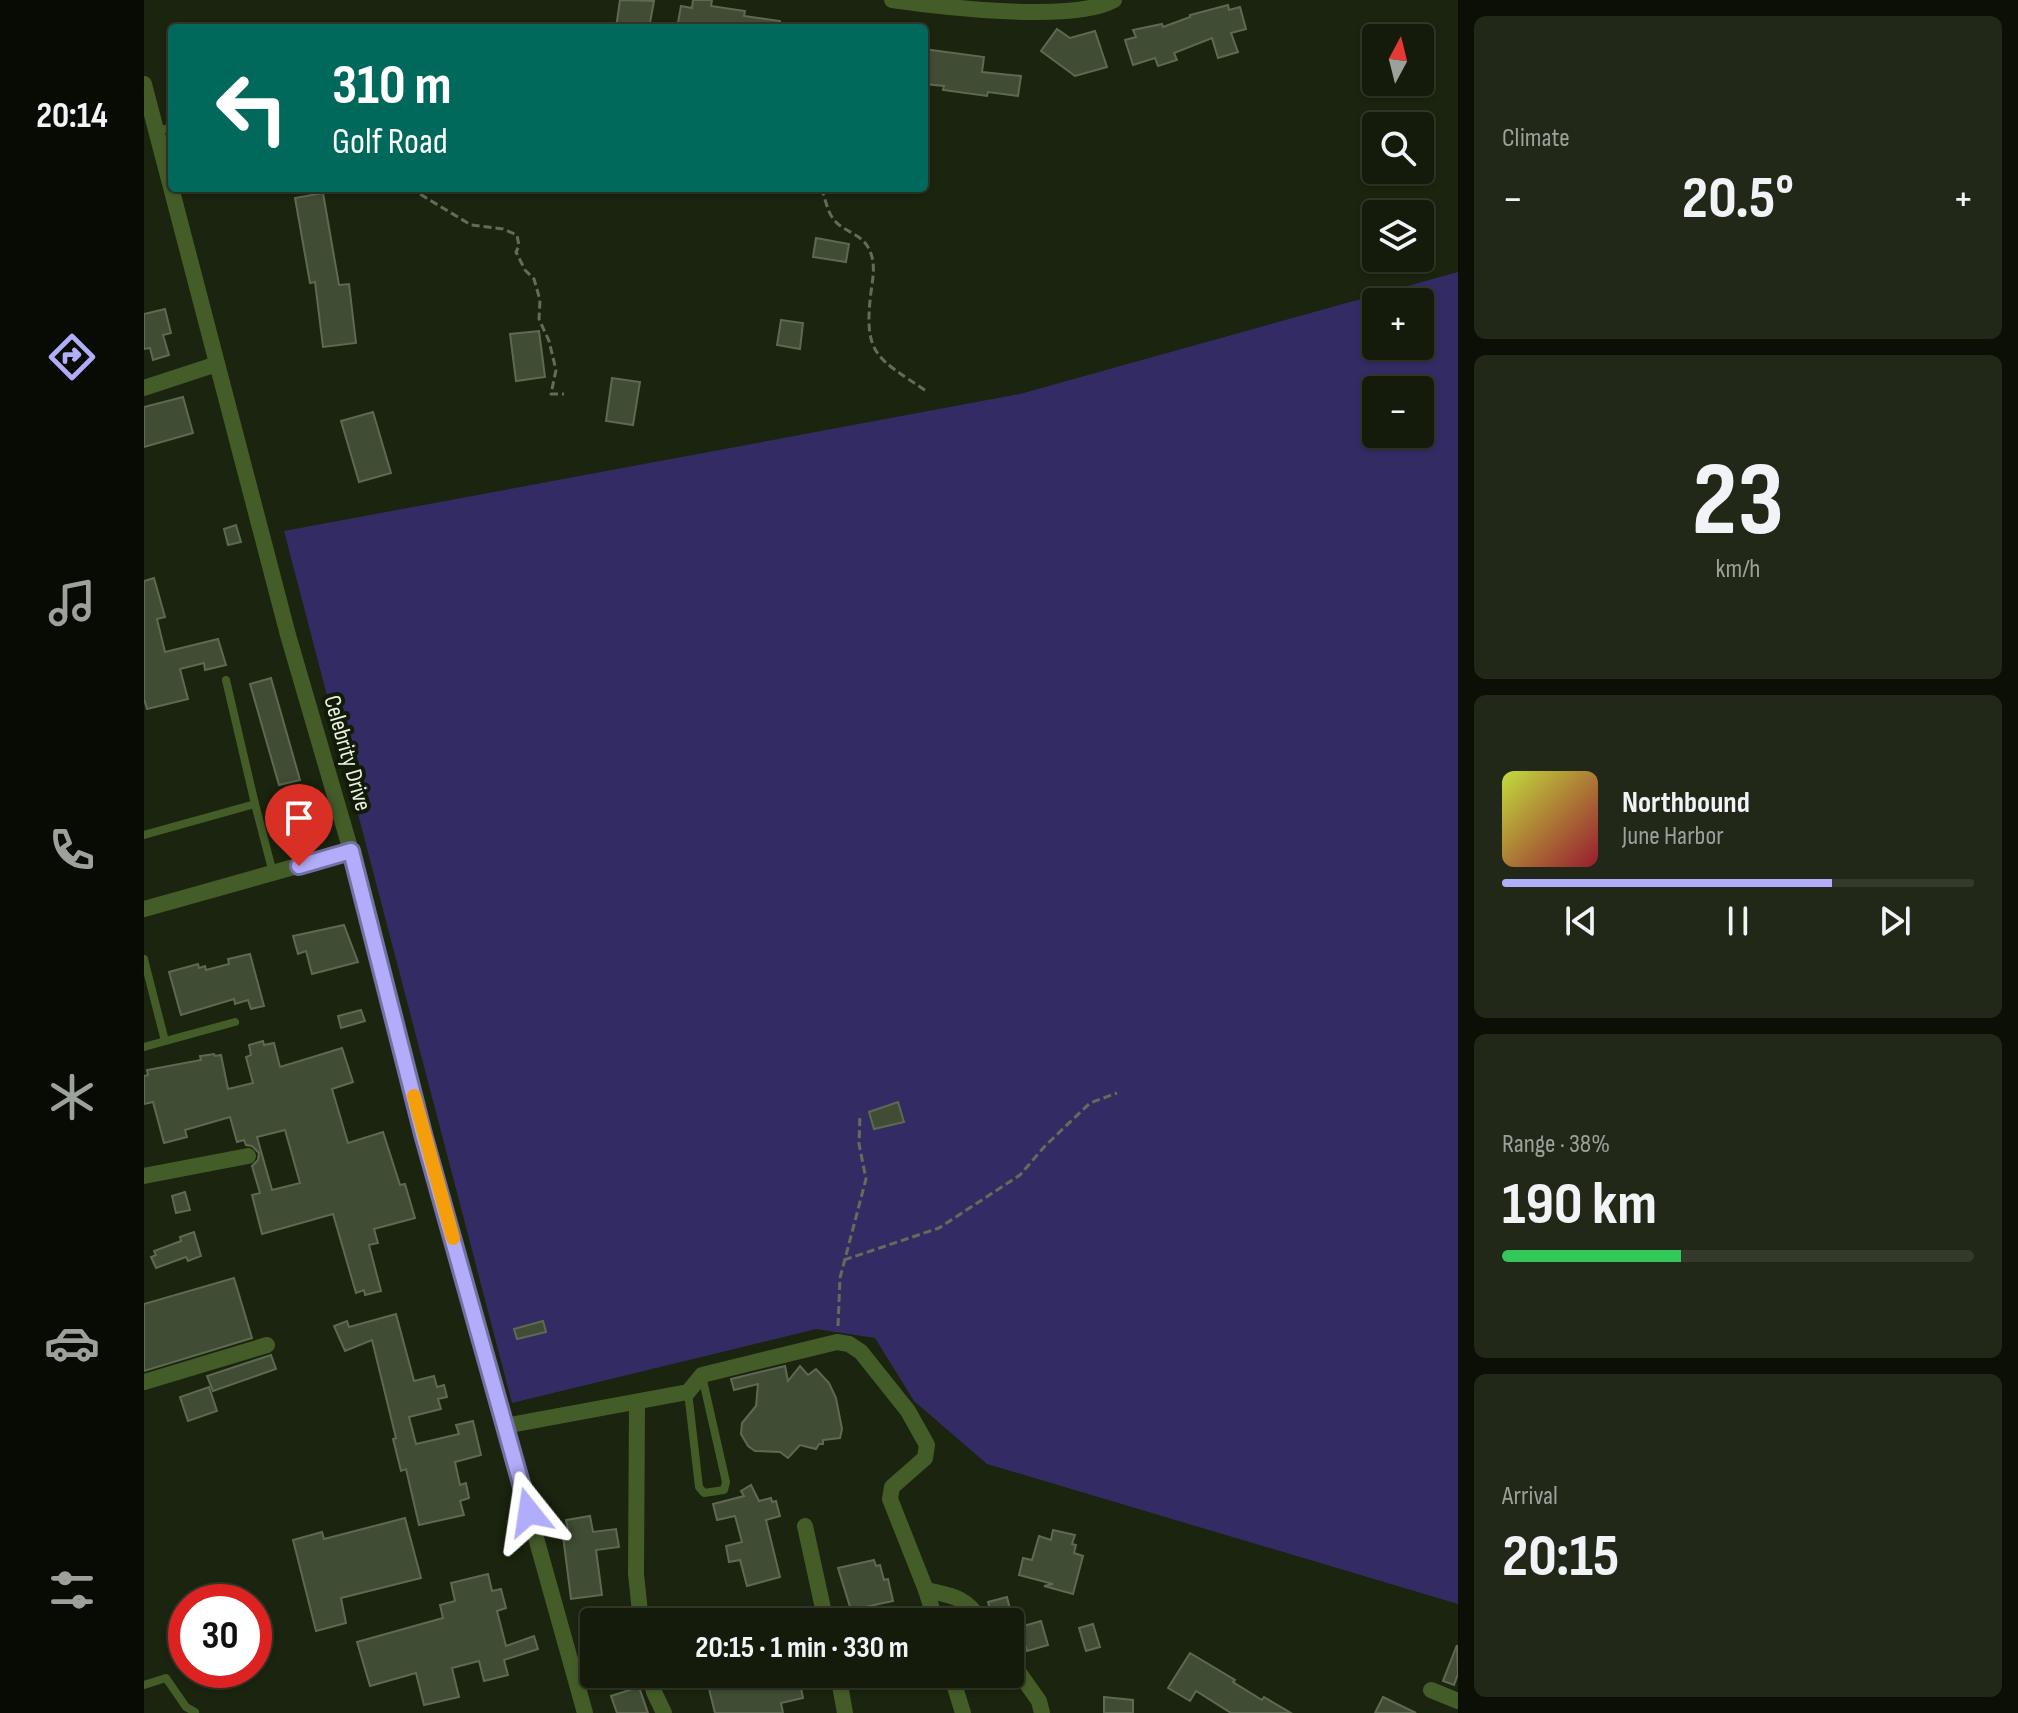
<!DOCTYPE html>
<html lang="en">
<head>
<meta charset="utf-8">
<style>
  body { margin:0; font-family:"Sofia Sans Condensed",sans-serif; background:#212818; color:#f1f3f6; height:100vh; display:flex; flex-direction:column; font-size:30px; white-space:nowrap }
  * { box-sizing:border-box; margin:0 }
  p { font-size:26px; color:#9da19c }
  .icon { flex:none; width:44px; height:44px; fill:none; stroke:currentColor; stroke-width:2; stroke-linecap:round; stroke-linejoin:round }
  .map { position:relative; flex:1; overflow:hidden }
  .panel { display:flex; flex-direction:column; gap:16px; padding:16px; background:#0b0f06; width:560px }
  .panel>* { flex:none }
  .guide { position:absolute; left:24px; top:24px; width:760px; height:168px; border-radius:8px; box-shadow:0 2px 6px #0004,0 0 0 2px #33392b; background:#00695c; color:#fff; overflow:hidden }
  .needle { width:52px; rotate:7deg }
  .fabs { position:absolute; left:1218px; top:24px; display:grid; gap:16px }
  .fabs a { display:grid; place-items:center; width:72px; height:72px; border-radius:8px; background:#141b0a; box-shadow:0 2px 6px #0004,0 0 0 2px #33392b; font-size:40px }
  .speed { position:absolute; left:24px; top:1584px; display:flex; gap:16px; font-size:40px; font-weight:700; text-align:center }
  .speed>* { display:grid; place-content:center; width:104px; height:104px; border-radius:50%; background:#141b0a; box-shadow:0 2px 6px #0004,0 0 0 2px #33392b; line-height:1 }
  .speed .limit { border:12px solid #d22; background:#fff; color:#111 }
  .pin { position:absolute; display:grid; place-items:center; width:68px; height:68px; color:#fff; margin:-82px -34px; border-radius:50% 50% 50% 0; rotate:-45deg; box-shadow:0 0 8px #0007 }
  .pin .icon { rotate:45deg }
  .me { position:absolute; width:88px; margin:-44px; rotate:345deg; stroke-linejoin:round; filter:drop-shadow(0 0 6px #0008) }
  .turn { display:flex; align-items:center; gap:28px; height:168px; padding:0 32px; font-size:36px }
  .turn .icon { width:104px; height:104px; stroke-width:2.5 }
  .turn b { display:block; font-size:56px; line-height:68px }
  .big { font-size:60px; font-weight:700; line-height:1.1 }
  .panel .tile { flex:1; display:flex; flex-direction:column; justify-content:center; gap:12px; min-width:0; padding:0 28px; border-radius:12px; background:#212818 }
  .panel .dial { align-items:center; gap:0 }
  .dial b { font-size:104px; line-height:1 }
  .song { display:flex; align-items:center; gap:24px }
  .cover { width:96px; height:96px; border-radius:12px; background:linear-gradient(135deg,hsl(70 70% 55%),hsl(350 70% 35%)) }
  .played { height:8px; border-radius:4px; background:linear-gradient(90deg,#b1adfa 70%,#33392b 70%) }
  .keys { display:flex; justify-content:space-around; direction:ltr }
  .heat { display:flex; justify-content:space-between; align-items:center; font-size:44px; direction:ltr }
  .charge { height:12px; border-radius:6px; background:linear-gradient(90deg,#34c759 38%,#33392b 0) }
  .trip { position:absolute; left:436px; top:1608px; width:444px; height:80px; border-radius:8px; background:#141b0a; box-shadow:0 2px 6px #0004,0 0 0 2px #33392b; font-weight:700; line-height:80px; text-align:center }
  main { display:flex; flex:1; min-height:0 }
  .tab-bar { display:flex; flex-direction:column; width:144px; justify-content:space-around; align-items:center; background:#080b04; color:#9da19c }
  .tab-bar .icon { width:56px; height:56px }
  .tab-bar .active { color:#b1adfa }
  .tab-bar b { font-size:36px; color:#f1f3f6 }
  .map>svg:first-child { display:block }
  .green { fill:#332c64; fill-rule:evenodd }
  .building { fill:#404c34; stroke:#5d6a51; stroke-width:2; fill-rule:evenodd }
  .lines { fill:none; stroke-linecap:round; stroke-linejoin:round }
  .path { stroke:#636c59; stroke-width:3; stroke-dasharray:8 4; stroke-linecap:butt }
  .service { stroke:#445d28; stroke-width:8 }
  .minor { stroke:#445d28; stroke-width:16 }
  .route-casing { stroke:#7370a2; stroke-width:20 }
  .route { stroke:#b1adfa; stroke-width:14 }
  .slow { stroke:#f59e0b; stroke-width:14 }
  .labels { text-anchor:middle; stroke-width:8; stroke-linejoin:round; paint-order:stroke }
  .street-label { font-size:24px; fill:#eaf2e4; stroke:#111b05 }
</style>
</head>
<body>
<main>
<nav class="tab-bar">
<b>20:14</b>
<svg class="icon active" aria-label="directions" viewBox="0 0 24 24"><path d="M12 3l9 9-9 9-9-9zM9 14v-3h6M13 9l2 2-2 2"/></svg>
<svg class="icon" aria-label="music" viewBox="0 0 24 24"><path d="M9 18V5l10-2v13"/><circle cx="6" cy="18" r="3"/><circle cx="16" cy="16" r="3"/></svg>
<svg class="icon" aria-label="phone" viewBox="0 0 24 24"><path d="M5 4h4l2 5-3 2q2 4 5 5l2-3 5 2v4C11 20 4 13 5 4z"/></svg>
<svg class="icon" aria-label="climate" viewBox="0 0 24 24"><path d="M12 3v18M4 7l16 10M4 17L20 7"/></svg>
<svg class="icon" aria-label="car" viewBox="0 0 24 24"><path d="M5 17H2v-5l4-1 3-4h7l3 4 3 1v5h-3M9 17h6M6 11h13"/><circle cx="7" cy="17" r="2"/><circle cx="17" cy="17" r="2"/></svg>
<svg class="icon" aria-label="filters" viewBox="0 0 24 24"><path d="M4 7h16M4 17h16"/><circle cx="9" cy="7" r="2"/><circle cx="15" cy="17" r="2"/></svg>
</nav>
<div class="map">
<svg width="1314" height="1713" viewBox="0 0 1314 1713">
  <rect width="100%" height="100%" fill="#1a240e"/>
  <!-- green -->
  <path class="green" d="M 1314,272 L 1314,1604 L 843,1464 L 770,1401 L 731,1338 L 672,1329 L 368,1403 L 140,531 L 876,394 ZM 1232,302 L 1276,302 L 1276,346 L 1232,346 ZM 1232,390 L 1276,390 L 1276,434 L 1232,434 Z"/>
  <!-- building -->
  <g class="building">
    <polygon points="476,0 510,1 505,28 472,28"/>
    <polygon points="549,0 568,0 567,6 601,11 600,16 636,21 636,28 533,28 537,6 548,8"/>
    <polygon points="1084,5 1085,10 1096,7 1102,29 1087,33 1094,52 1074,58 1068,38 1030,53 1033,60 1014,66 1011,58 989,65 981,40 992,37 989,30 1018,24 1019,27 1046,17 1046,15"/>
    <polygon points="913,29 926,38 951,31 963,67 931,76 897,51"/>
    <polygon points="780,49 840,57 838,72 877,76 874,96 844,92 843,96 799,90 800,86 780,84"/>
    <polygon points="179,193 195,285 205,284 212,343 179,347 171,282 166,283 151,198"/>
    <polygon points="672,238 705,244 702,262 669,257"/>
    <polygon points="21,309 27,333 19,335 25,355 9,360 6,348 0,349 0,314"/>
    <polygon points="637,320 659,323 656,349 633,345"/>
    <polygon points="395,331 401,377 372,381 366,334"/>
    <polygon points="468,378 496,382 489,425 462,421"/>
    <polygon points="39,397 49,433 0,447 0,407"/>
    <polygon points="229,412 247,473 215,482 197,421"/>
    <polygon points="92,525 97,542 84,545 80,529"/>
    <polygon points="10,578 21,617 13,619 21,652 74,639 82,665 61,670 60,663 36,669 44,699 3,709 0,699 0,581"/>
    <polygon points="127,678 156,780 135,785 106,684"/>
    <polygon points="200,925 214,962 168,974 162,951 154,954 149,936"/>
    <polygon points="106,954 120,1006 107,1009 104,1000 91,1004 90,999 37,1015 25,972 54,964 55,968 61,966 62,970 85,964 84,959"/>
    <polygon points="217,1010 221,1021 197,1028 194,1016"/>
    <path d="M 119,1041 L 120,1045 L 130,1043 L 136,1067 L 198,1048 L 209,1082 L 188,1089 L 204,1143 L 239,1132 L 256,1185 L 261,1184 L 271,1218 L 230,1229 L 234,1243 L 225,1245 L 237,1291 L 221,1295 L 220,1290 L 212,1293 L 189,1214 L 118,1234 L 108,1195 L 116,1193 L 108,1166 L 114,1160 L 115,1153 L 108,1146 L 102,1145 L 100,1140 L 93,1142 L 86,1117 L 41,1130 L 43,1137 L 20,1143 L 9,1102 L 0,1104 L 0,1076 L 4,1075 L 3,1070 L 57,1060 L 56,1056 L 70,1054 L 71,1056 L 77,1055 L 84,1089 L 109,1083 L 102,1057 L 107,1055 L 105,1045 ZM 141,1130 L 156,1183 L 128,1190 L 113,1137 Z"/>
    <polygon points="754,1102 760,1122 730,1129 725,1112"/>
    <polygon points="41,1192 46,1210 32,1213 28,1196"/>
    <polygon points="50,1232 57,1256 44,1261 42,1257 12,1268 7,1257 12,1255 10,1251 37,1241 36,1237"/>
    <polygon points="90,1278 108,1338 0,1371 0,1304"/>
    <polygon points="252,1314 270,1381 290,1376 293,1387 300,1385 303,1397 294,1399 297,1409 265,1417 272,1444 315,1434 312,1425 329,1421 337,1455 311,1462 316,1485 322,1483 325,1498 316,1501 320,1515 275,1525 262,1469 257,1471 249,1439 252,1438 228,1340 201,1351 190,1326 203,1321 205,1327"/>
    <polygon points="399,1321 402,1332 373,1339 370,1329"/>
    <polygon points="127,1355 132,1369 69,1391 63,1376"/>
    <polygon points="641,1366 644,1381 656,1366 664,1375 672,1369 685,1383 692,1398 698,1429 696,1438 679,1440 679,1444 675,1444 672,1449 656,1445 644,1458 636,1452 611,1451 604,1446 597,1434 598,1423 612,1406 614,1384 590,1390 587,1379"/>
    <polygon points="65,1387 73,1411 44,1421 36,1397"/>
    <polygon points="607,1485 615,1501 627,1498 628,1502 632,1501 636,1516 622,1520 636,1577 603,1586 596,1560 585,1562 582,1546 598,1542 591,1516 573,1520 569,1504 600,1496 597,1491"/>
    <polygon points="446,1516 449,1532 472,1529 475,1547 452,1550 458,1595 427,1599 419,1536 425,1535 422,1520"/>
    <polygon points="261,1518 277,1578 197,1598 202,1623 172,1631 149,1540 178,1532 180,1539"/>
    <polygon points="909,1530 931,1535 928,1544 932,1545 930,1553 939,1556 929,1594 900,1586 909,1584 875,1575 879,1558 888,1560 895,1536 907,1540"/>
    <polygon points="730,1560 732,1566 736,1565 740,1580 744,1579 749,1601 707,1610 694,1568"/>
    <polygon points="344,1574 348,1591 357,1589 362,1608 353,1611 362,1646 390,1636 394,1649 360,1660 364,1675 340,1681 335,1661 308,1668 315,1697 280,1705 272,1673 226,1686 213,1642 299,1618 296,1605 311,1601 307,1583"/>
    <polygon points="863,1597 866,1609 847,1614 844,1602"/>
    <polygon points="897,1621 904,1645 883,1651 876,1627"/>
    <polygon points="949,1624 956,1647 942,1651 935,1628"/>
    <polygon points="1313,1645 1314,1674 1310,1685 1299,1681"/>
    <polygon points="1046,1653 1091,1680 1089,1682 1118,1700 1120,1697 1147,1713 1087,1713 1052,1691 1046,1701 1024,1688"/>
    <polygon points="573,1674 654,1674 659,1698 637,1703 639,1713 571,1713 562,1677"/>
    <polygon points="495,1687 504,1713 473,1713 467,1696"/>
    <polygon points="960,1697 989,1700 989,1713 960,1713"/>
    <polygon points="1239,1697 1272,1713 1231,1713"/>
  </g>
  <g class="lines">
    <!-- path -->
    <g class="path">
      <polyline points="266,188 327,225 359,229 373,235 375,246 372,252 381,270 390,279 396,300 395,319 405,341 412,370 407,394 420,394"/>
      <path d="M 677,188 C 681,197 683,210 688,217 C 697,232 717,232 725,249 C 732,263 729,277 727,292 C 719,356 734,358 782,391"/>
      <polyline points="700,1260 795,1228 876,1175 901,1146 946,1103 973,1093"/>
      <polyline points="694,1326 696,1278 722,1179 715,1144 716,1114"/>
    </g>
    <!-- service -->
    <g class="service">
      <polyline points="13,130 28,128"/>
      <polyline points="111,804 129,873"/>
      <polyline points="0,835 111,804 82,680"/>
      <polyline points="0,959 21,1041"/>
      <polyline points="0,1047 91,1022"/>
      <polyline points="544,1392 555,1487 560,1493 580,1490 582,1482 558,1376"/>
      <polyline points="0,1685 22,1678 42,1707 51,1712"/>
    </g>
    <!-- minor -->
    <g class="minor">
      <path d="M 748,0 C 797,7 929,23 970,0"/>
      <polyline points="0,84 144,635 207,851 279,1134 441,1713"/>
      <polyline points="0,388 73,364"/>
      <polyline points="0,909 207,851"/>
      <polyline points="0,1176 104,1156"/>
      <polyline points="0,1382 123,1345"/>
      <polyline points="493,1403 492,1574 497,1622"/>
      <polyline points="361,1426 544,1392 558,1375 693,1342 705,1344 717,1352 764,1411 783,1445 781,1458 748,1487 746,1499 782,1590 792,1622"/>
      <polyline points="661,1526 682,1622"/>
      <path d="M 782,1590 C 811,1596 821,1597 839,1622"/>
      <polyline points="866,1660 895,1701 898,1713"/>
      <polyline points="505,1674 510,1692 520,1713"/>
      <polyline points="694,1674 701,1713"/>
      <polyline points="807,1674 819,1713"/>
      <polyline points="1287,1690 1314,1701"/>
    </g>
  </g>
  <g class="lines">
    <defs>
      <polyline id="route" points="155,866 207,851 279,1134 385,1512"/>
    </defs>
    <!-- route casing -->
    <use href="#route" class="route-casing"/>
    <!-- route -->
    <use href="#route" class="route"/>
    <!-- slow -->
    <polyline class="slow" points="270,1096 309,1238"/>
  </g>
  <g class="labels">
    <!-- street labels -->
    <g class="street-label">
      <text transform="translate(204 753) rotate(74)" y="8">Celebrity Drive</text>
    </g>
  </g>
</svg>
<div class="fabs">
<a><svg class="needle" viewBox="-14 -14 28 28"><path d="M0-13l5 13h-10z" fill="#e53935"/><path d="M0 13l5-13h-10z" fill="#9da19c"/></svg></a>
<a><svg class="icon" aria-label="search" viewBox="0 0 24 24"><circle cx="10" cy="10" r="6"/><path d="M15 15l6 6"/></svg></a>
<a><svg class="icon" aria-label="layers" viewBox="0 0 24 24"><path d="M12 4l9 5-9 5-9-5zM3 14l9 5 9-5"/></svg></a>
<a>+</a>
<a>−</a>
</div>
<div class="speed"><div class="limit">30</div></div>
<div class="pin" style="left:155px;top:866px;background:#d93025"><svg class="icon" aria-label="arrive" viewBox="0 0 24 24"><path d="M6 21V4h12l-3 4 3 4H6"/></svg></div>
<svg class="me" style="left:385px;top:1512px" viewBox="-20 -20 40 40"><path d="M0-17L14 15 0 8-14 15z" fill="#b1adfa" stroke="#fff" stroke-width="4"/></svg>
<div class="trip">20:15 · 1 min · 330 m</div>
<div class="guide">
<div class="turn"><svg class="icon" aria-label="left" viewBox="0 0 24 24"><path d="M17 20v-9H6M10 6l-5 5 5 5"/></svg><div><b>310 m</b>Golf Road</div></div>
</div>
</div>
<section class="panel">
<div class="tile"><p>Climate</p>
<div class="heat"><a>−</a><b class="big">20.5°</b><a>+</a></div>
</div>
<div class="tile dial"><b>23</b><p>km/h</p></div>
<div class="tile">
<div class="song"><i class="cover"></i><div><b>Northbound</b><p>June Harbor</p></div></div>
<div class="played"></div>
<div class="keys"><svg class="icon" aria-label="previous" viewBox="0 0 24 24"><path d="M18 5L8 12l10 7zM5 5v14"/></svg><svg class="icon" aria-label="pause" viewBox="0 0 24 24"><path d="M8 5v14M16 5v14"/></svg><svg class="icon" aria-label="next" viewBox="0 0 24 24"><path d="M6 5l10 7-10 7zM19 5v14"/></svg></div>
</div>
<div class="tile"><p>Range · 38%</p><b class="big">190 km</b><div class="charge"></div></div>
<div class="tile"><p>Arrival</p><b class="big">20:15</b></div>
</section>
</main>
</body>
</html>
